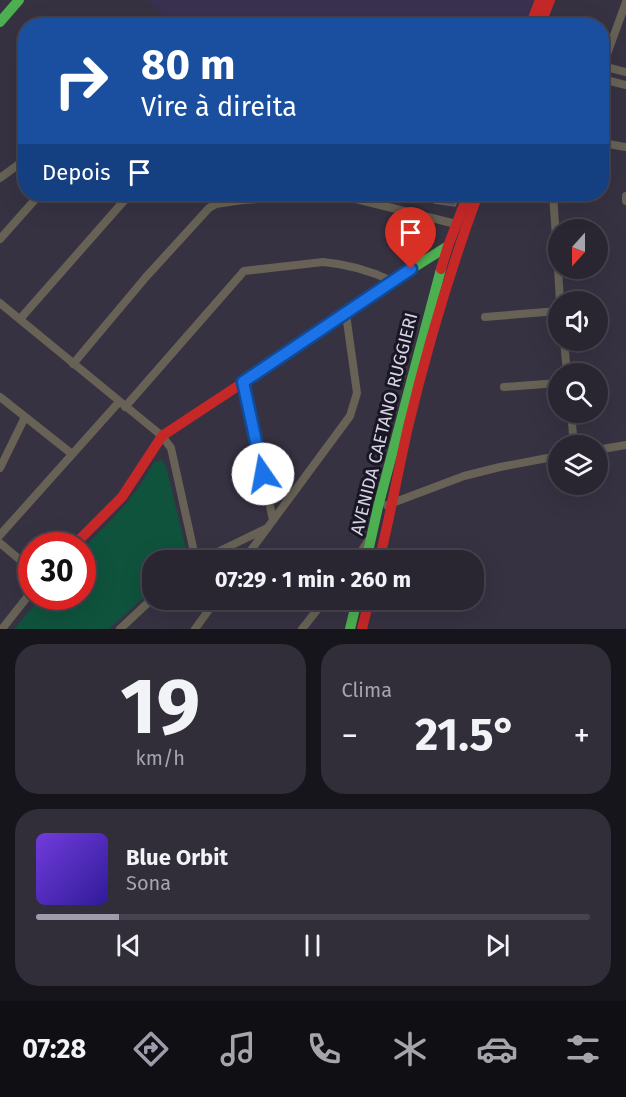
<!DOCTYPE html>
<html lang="pt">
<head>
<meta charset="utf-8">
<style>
  body { margin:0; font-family:"Fira Sans",sans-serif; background:#312e3a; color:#f1f3f6; height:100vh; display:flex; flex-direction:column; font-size:22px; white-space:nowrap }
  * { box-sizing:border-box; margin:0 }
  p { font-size:20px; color:#a5a5ac }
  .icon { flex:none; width:33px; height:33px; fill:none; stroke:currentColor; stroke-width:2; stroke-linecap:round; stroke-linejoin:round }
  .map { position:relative; height:629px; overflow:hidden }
  .panel { display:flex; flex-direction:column; gap:15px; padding:15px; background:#17151c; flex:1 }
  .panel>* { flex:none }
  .guide { position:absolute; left:18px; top:18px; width:591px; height:183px; border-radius:24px; box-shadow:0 6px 24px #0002,0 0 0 2px #45434d; background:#1a4fa0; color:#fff; overflow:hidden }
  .needle { width:39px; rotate:201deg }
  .buttons { position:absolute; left:548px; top:219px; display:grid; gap:12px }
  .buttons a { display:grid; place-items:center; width:60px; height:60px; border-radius:50%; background:#292632; box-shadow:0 6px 24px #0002,0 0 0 2px #45434d; font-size:30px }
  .speed { position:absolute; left:18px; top:532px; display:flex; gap:12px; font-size:30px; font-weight:700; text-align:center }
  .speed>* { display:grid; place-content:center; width:78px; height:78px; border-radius:50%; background:#292632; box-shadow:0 6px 24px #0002,0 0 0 2px #45434d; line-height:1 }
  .speed .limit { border:9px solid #d22; background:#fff; color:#111 }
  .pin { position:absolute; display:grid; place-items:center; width:51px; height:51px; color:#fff; margin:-62px -26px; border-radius:50% 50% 50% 0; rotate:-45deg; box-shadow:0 0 6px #0007 }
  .pin .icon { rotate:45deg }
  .me { position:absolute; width:66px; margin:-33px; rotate:348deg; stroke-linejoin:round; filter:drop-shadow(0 0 4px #0008) }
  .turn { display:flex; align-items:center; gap:21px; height:126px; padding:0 24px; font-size:27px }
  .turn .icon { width:78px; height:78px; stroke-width:2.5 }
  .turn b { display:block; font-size:42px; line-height:51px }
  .then { display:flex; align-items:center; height:57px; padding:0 24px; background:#0003; gap:12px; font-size:22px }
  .big { font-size:45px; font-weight:700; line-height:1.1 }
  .panel .tile { flex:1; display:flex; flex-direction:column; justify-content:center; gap:9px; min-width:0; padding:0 21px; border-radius:24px; background:#312e3a }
  .panel .dial { align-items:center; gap:0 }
  .dial b { font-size:78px; line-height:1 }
  .song { display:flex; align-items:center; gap:18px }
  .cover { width:72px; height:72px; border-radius:9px; background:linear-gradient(135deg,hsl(260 70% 55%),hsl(250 70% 35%)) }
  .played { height:6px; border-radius:3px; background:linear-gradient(90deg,#9f9bac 15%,#45434d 15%) }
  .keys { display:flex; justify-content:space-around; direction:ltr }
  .heat { display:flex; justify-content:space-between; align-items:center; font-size:33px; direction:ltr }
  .panel .tiles { flex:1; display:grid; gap:15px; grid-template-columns:1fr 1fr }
  .tile:last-child { grid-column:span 2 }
  .trip { position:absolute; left:142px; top:550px; width:342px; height:60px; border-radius:24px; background:#292632; box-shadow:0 6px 24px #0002,0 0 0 2px #45434d; font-weight:700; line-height:60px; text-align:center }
  .tabs { display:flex; height:96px; justify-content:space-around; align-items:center; background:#100f14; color:#a5a5ac }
  .tabs .icon { width:42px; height:42px }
  .tabs .on { color:#9f9bac }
  .tabs b { font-size:27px; color:#f1f3f6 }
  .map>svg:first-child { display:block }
  .built { fill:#3a3151 }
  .green { fill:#0f533d }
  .building { fill:#565064; stroke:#66626f; stroke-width:1.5 }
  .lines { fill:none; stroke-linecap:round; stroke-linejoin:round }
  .street { stroke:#676255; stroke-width:8 }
  .fast { stroke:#4caf50; stroke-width:10 }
  .jam { stroke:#c62828; stroke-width:10 }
  .route-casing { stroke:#114b97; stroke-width:15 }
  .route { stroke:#1a73e8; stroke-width:10 }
  .labels { text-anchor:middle; stroke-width:6; stroke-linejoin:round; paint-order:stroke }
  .street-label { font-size:18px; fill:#d7d3e5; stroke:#1a1724 }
</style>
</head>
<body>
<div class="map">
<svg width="626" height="629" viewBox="0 0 626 629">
  <rect width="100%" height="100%" fill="#373242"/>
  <!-- built -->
  <polygon class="built" points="148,0 535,0 527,26 172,25"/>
  <!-- green -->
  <path class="green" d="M 162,460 L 166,467 L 186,549 L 183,561 L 153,561 L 153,589 L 109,629 L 14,629 L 41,597 L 82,597 L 83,549 C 111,520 135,499 154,462 Z"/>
  <!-- building -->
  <polygon class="building" points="437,194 460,194 455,206 434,203"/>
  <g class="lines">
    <!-- street -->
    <g class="street">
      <polyline points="602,66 626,72"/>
      <polyline points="602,68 626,2"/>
      <polyline points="602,79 626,85"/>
      <polyline points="602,143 626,147"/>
      <polyline points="0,178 26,159"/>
      <polyline points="553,194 558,267"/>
      <polyline points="626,196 626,201"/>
      <polyline points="0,239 40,194"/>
      <polyline points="558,268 560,302"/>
      <polyline points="0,303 162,436 171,448 196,561"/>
      <polyline points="485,317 558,311"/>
      <polyline points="20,319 130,194"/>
      <polyline points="564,340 567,374"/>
      <polyline points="73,364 146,277 209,208 216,204 243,200 329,195 348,197 456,224"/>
      <polyline points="243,383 273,520"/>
      <polyline points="504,387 558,383"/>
      <polyline points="0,397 72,454"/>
      <path d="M 125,407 L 244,271 L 323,262 C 347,264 371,271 392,281"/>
      <polyline points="571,412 574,446"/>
      <polyline points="597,450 626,445"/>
      <polyline points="0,468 25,417"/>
      <polyline points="387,505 464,476 500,467 558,456"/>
      <polyline points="0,535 119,402"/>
      <polyline points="0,543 32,570"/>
      <polyline points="199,561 265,529"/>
      <polyline points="243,561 350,416 357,393 346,314"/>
      <polyline points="355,561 368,541"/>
      <polyline points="2,629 32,591"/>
      <polyline points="120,629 153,598"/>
      <polyline points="195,629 216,600"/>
      <polyline points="302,629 325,600"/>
    </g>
    <!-- fast -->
    <g class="fast">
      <polyline points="0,22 19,0"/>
      <polyline points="268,366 392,281 448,246"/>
      <polyline points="366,561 378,507 441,269"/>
      <polyline points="350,629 357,600"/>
    </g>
    <!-- jam -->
    <g class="jam">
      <polyline points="530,26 540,0"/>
      <polyline points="540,26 550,0"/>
      <polyline points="441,269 448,246 468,194"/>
      <polyline points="73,546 122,497 162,436 268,366"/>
      <path d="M 379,561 C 390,517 398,471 408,427 C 427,348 450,270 478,194"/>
      <polyline points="362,629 369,600"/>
    </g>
  </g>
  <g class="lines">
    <defs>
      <polyline id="route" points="263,474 243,382 411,269"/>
    </defs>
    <!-- route casing -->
    <use href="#route" class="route-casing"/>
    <!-- route -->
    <use href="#route" class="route"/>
  </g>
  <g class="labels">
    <!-- street labels -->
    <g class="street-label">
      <text transform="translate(384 424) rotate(-76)" y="6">AVENIDA CAETANO RUGGIERI</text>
    </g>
  </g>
</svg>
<div class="buttons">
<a><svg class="needle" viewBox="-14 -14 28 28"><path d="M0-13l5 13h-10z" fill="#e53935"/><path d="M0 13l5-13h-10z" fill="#a5a5ac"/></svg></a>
<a><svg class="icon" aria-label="sound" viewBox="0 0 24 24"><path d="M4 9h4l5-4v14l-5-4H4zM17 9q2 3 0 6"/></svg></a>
<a><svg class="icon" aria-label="search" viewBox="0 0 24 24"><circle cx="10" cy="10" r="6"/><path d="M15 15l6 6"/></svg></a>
<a><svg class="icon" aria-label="layers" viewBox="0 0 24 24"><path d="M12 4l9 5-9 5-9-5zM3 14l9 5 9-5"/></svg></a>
</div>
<div class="speed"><div class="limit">30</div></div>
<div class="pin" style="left:411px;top:269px;background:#d93025"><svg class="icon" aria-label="arrive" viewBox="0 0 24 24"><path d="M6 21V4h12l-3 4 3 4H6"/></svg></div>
<svg class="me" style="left:263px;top:474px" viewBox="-20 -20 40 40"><circle r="19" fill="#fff"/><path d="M0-13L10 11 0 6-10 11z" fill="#1a73e8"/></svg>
<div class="trip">07:29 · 1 min · 260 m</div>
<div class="guide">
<div class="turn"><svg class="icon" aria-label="right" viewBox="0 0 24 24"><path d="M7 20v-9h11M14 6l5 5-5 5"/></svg><div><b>80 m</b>Vire à direita</div></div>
<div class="then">Depois<svg class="icon" aria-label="arrive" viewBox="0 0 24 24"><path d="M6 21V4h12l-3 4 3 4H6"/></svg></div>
</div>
</div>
<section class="panel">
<div class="tiles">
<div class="tile dial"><b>19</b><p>km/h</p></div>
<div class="tile"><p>Clima</p>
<div class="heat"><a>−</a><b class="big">21.5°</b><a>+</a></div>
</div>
<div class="tile">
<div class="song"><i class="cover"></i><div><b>Blue Orbit</b><p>Sona</p></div></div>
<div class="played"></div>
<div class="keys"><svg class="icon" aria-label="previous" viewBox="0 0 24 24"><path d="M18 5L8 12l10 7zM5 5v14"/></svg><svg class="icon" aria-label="pause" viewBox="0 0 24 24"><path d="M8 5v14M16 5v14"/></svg><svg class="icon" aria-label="next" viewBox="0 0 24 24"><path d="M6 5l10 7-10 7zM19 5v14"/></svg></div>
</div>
</div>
</section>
<nav class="tabs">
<b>07:28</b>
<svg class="icon on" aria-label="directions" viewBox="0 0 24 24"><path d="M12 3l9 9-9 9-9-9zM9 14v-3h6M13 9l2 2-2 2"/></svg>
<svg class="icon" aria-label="music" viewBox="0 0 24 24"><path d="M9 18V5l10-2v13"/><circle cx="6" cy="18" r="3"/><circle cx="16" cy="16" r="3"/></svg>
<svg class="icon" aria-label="phone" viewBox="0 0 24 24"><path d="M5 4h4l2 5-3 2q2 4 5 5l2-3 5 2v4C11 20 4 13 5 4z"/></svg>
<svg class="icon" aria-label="climate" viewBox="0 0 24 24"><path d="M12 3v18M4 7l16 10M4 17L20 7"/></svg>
<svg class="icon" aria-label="car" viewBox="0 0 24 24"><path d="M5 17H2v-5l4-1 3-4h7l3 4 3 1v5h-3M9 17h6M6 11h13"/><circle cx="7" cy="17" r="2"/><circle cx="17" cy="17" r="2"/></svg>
<svg class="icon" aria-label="filters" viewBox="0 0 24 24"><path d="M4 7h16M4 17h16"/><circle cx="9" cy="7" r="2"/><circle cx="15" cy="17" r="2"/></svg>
</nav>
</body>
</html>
